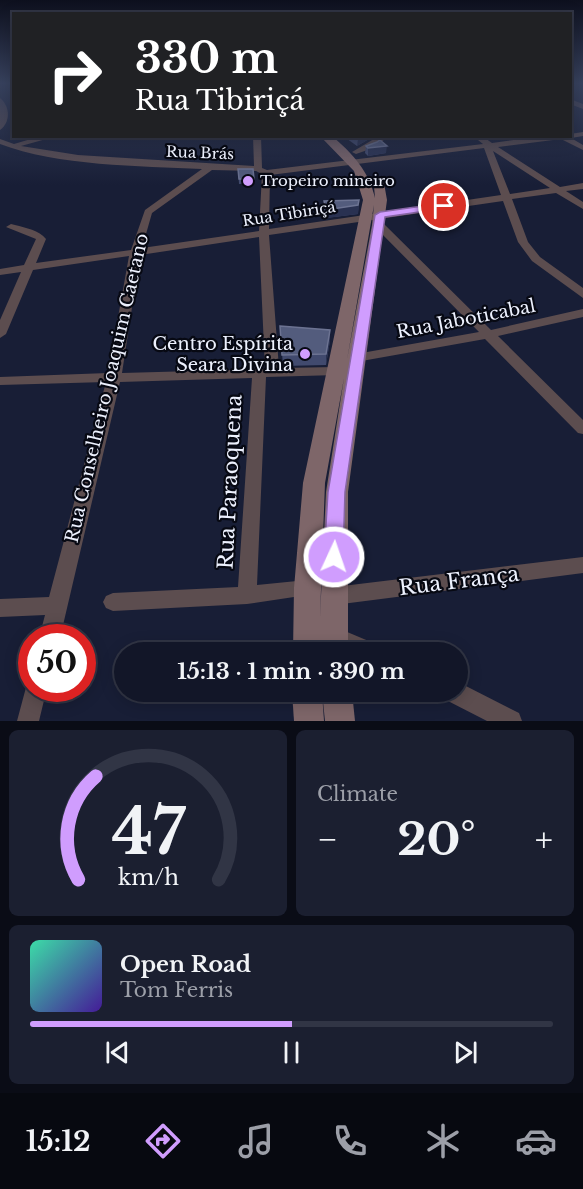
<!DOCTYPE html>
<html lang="en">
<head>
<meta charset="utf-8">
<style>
  body { margin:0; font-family:"Libre Baskerville",serif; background:#1b1f30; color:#f1f3f6; height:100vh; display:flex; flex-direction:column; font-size:22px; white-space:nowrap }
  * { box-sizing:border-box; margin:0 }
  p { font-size:20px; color:#9c9fa8 }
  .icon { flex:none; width:33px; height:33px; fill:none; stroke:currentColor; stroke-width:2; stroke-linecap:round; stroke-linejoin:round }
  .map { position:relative; height:721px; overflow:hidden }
  .drawer { display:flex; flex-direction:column; gap:9px; padding:9px; background:#0a0c16; flex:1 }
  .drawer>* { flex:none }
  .guide { position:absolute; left:12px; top:12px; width:560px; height:126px; border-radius:0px; box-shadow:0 3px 15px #0003,0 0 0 2px #313545; background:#202124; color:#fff; overflow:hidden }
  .speed { position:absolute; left:18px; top:624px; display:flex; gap:12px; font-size:30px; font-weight:700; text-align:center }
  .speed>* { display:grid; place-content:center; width:78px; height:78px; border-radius:50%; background:#121628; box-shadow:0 3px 15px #0003,0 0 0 2px #313545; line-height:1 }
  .speed .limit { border:9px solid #d22; background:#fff; color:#111 }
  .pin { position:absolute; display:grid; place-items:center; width:51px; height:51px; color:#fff; margin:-26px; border:3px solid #fff; border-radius:50%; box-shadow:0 2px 6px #0007 }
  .me { position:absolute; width:66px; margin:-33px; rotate:3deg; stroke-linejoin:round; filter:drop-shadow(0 0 4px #0008) }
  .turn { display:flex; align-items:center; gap:21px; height:126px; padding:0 24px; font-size:27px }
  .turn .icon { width:78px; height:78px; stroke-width:2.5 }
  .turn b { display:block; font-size:42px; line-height:51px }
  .big { font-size:45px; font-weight:700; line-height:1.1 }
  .drawer .card { flex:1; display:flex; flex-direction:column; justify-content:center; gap:9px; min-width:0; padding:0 21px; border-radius:9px; background:#1b1f30 }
  .drawer .dial { align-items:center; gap:0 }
  .dial svg { height:156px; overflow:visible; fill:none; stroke:#313545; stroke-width:7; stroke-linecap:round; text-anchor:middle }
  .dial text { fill:#f1f3f6; stroke:none }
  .song { display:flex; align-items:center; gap:18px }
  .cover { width:72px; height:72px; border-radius:9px; background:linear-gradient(135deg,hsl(160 70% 55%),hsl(260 70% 35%)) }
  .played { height:6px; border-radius:3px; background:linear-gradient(90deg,#d09dfe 50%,#313545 50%) }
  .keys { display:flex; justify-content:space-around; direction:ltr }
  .heat { display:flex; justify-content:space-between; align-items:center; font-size:33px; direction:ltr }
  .drawer .tiles { flex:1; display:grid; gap:9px; grid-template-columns:1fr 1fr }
  .card:last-child { grid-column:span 2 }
  .trip { position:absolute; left:114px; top:642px; width:354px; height:60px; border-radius:30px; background:#121628; box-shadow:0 3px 15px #0003,0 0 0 2px #313545; font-weight:700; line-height:60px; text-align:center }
  .tab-bar { display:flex; height:96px; justify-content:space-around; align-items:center; background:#070910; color:#9c9fa8 }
  .tab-bar .icon { width:42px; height:42px }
  .tab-bar .on { color:#d09dfe }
  .tab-bar b { font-size:27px; color:#f1f3f6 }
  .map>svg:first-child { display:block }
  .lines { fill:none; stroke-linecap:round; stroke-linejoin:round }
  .street { fill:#5c4d4f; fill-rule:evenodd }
  .secondary { fill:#7e6669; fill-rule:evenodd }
  .wall { fill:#414a6e }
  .shaded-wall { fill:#293151 }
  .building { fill:#535c7d; stroke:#6c7392; stroke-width:1.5 }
  .route { fill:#d09dfe; stroke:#8766a5; stroke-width:1.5 }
  .poi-dot { fill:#d09dfe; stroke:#070913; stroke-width:2 }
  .labels { text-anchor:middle; stroke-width:4.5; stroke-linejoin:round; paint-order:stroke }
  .far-street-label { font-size:15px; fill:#edf1fe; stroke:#070913 }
  .far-poi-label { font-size:15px; fill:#edf1fe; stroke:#070913; text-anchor:start }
  .street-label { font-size:18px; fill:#edf1fe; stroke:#070913 }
  .poi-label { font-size:18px; fill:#edf1fe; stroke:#070913; text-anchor:end }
  .near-street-label { font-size:21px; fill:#edf1fe; stroke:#070913 }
</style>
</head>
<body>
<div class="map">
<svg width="583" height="721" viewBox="0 0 583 721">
  <rect width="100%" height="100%" fill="#181e36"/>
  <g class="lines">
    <!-- street -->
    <g class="street">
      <path d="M 0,98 C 10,106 11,122 0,130 Z"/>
      <polygon points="570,99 583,104 583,109 570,104"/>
      <path d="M 583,132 L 583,136 L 571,138 L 583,145 L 583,150 L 561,139 L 498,147 L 560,187 L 583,183 L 583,189 L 566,191 L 583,202 L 583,209 L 556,193 L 512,199 L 528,242 L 540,257 L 583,288 L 583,298 L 532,261 L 518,242 L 503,201 L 269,235 L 279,368 L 337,367 L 344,371 L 337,375 L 266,377 L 257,585 L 307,580 L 314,582 L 317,588 L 314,594 L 247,604 L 113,611 L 106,608 L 103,602 L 106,596 L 113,593 L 238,587 L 252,378 L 120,382 L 60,638 L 39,638 L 45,615 L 0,617 L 0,599 L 49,597 L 106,382 L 0,385 L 0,377 L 108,373 L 129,256 L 33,270 L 6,334 L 0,338 L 0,320 L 21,272 L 0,275 L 0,269 L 24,265 L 36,239 L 6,227 L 11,224 L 15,225 C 26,228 39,230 46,239 L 36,263 L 131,250 L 145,210 L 202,169 C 140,166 57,166 0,144 L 0,139 L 14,144 L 41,136 L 57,136 L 21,146 L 78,155 L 254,166 L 253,136 L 261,136 L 262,168 L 267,170 L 483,144 L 473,136 L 482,136 L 492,143 L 543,136 L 570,136 L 570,134 ZM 484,148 L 501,195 L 269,229 L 270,175 ZM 493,151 L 550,188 L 510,194 ZM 212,170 L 256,171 L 262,174 L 259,231 L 142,248 L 152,213 ZM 259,237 L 265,369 L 122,373 L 140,255 Z"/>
      <polygon points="379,136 388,136 376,147 356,154 352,152"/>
      <polygon points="379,222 383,223 491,330 583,309 583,317 498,336 583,420 583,434 578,433 485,339 356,362 351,361 349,358 356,354 479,332 375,227 374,225"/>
      <polygon points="583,557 583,573 334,605 327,602 324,596 327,590 334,587"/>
      <polygon points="333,626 378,645 381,652 348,652 326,643 323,636 326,629"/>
      <polygon points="32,679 32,688 47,688 39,721 17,721 28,680"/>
      <polygon points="458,682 519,713 522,721 487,721 446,700 443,692 458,692"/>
    </g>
    <!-- secondary -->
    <g class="secondary">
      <path d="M 320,136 L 332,136 C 352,153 369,171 375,198 L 374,186 L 380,182 L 384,183 L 387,200 L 348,492 L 348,652 L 293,652 L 294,588 L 303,483 L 363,200 L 354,171 ZM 374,205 L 372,225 L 347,360 ZM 344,378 L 326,492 L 320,617 L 325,483 Z"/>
      <polygon points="292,692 322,692 324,721 294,721"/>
      <polygon points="322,692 352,692 355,721 325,721"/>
    </g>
  </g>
  <!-- wall -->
  <g class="wall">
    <polygon points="343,136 369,136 369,139 357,146"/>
    <polygon points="366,146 386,153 368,156 365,153"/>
    <polygon points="238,169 253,169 254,183 239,184"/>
    <polygon points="359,200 358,214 326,218 324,210 324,201"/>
    <polygon points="280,326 330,330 330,340 326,365 283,366"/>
  </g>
  <!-- shaded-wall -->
  <g class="shaded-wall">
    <polygon points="362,136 369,136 369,139 357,146 358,139"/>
    <polygon points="387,146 386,153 368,156 368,148"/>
    <polygon points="359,200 358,214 326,218 326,210"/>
    <polygon points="330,330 330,340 326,365 326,354"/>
  </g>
  <!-- building -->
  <g class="building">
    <polygon points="380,140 387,146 368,148 366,146 377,142"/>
    <polygon points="238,169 253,169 254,179 239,179"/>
    <polygon points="359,200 358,205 326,210 324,201"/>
    <polygon points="280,326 330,330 326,354 282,355"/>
  </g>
  <!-- sky -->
  <linearGradient id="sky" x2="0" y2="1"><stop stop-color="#0d101e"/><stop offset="0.45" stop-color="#37415d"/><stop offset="1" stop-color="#37415d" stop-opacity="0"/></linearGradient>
  <rect width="583" height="185" fill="url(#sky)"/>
  <!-- route -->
  <polygon class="route" points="444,203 447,204 447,208 385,217 345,492 343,557 340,563 334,565 327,563 324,557 328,492 375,215 380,212"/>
  <!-- markers -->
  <g class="poi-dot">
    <circle cx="248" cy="181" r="6"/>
    <circle cx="305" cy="354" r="6"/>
  </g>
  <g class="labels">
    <!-- far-street labels -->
    <g class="far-street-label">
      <text transform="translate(200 153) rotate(2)" y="5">Rua Brás</text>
      <text transform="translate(289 214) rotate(-9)" y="5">Rua Tibiriçá</text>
    </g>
    <!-- far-poi labels -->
    <g class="far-poi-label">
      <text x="260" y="186">Tropeiro mineiro</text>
    </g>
    <!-- street labels -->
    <g class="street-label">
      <text transform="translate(466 319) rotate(-11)" y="6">Rua Jaboticabal</text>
      <text transform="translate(107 388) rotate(-77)" y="6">Rua Conselheiro Joaquim Caetano</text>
    </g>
    <!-- poi labels -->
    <g class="poi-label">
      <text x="293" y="350">Centro Espírita<tspan x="293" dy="21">Seara Divina</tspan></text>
    </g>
    <!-- near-street labels -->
    <g class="near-street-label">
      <text transform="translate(230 482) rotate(-87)" y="7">Rua Paraoquena</text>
      <text transform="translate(459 581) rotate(-7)" y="7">Rua França</text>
    </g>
  </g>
</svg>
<div class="speed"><div class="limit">50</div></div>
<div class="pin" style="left:444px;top:206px;background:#d93025"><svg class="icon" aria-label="arrive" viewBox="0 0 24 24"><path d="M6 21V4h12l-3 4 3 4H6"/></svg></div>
<svg class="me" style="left:334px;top:557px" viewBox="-20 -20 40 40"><circle r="17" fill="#d09dfe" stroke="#fff" stroke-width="3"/><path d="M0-11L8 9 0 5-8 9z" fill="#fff"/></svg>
<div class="trip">15:13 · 1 min · 390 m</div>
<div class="guide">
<div class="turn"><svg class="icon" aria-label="right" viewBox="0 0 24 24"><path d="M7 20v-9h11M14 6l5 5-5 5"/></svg><div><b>330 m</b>Rua Tibiriçá</div></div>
</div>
</div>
<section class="drawer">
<div class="tiles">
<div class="card dial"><svg viewBox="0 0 100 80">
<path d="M14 69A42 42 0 1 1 86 69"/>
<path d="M14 69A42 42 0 0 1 23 16" stroke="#d09dfe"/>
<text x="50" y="56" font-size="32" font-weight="700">47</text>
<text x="50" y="72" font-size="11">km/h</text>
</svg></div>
<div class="card"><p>Climate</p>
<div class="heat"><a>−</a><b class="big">20°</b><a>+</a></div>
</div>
<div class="card">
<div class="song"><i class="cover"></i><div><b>Open Road</b><p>Tom Ferris</p></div></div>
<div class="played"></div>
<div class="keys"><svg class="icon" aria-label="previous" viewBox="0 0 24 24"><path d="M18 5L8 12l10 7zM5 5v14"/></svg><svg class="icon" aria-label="pause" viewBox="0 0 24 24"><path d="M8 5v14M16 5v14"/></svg><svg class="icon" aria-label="next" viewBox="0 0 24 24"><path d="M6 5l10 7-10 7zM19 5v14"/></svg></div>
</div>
</div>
</section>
<nav class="tab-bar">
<b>15:12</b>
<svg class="icon on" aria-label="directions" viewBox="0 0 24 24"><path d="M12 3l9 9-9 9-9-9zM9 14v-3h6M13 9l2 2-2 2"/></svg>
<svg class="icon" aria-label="music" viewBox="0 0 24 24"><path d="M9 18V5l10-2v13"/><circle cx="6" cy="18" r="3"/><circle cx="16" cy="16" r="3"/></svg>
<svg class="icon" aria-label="phone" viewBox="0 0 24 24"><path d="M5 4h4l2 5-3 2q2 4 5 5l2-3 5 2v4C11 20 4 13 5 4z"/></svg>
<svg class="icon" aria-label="climate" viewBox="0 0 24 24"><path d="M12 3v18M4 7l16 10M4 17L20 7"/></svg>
<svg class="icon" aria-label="car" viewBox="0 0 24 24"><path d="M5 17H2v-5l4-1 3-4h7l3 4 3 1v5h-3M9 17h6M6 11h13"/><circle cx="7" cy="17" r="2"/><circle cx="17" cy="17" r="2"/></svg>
</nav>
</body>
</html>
